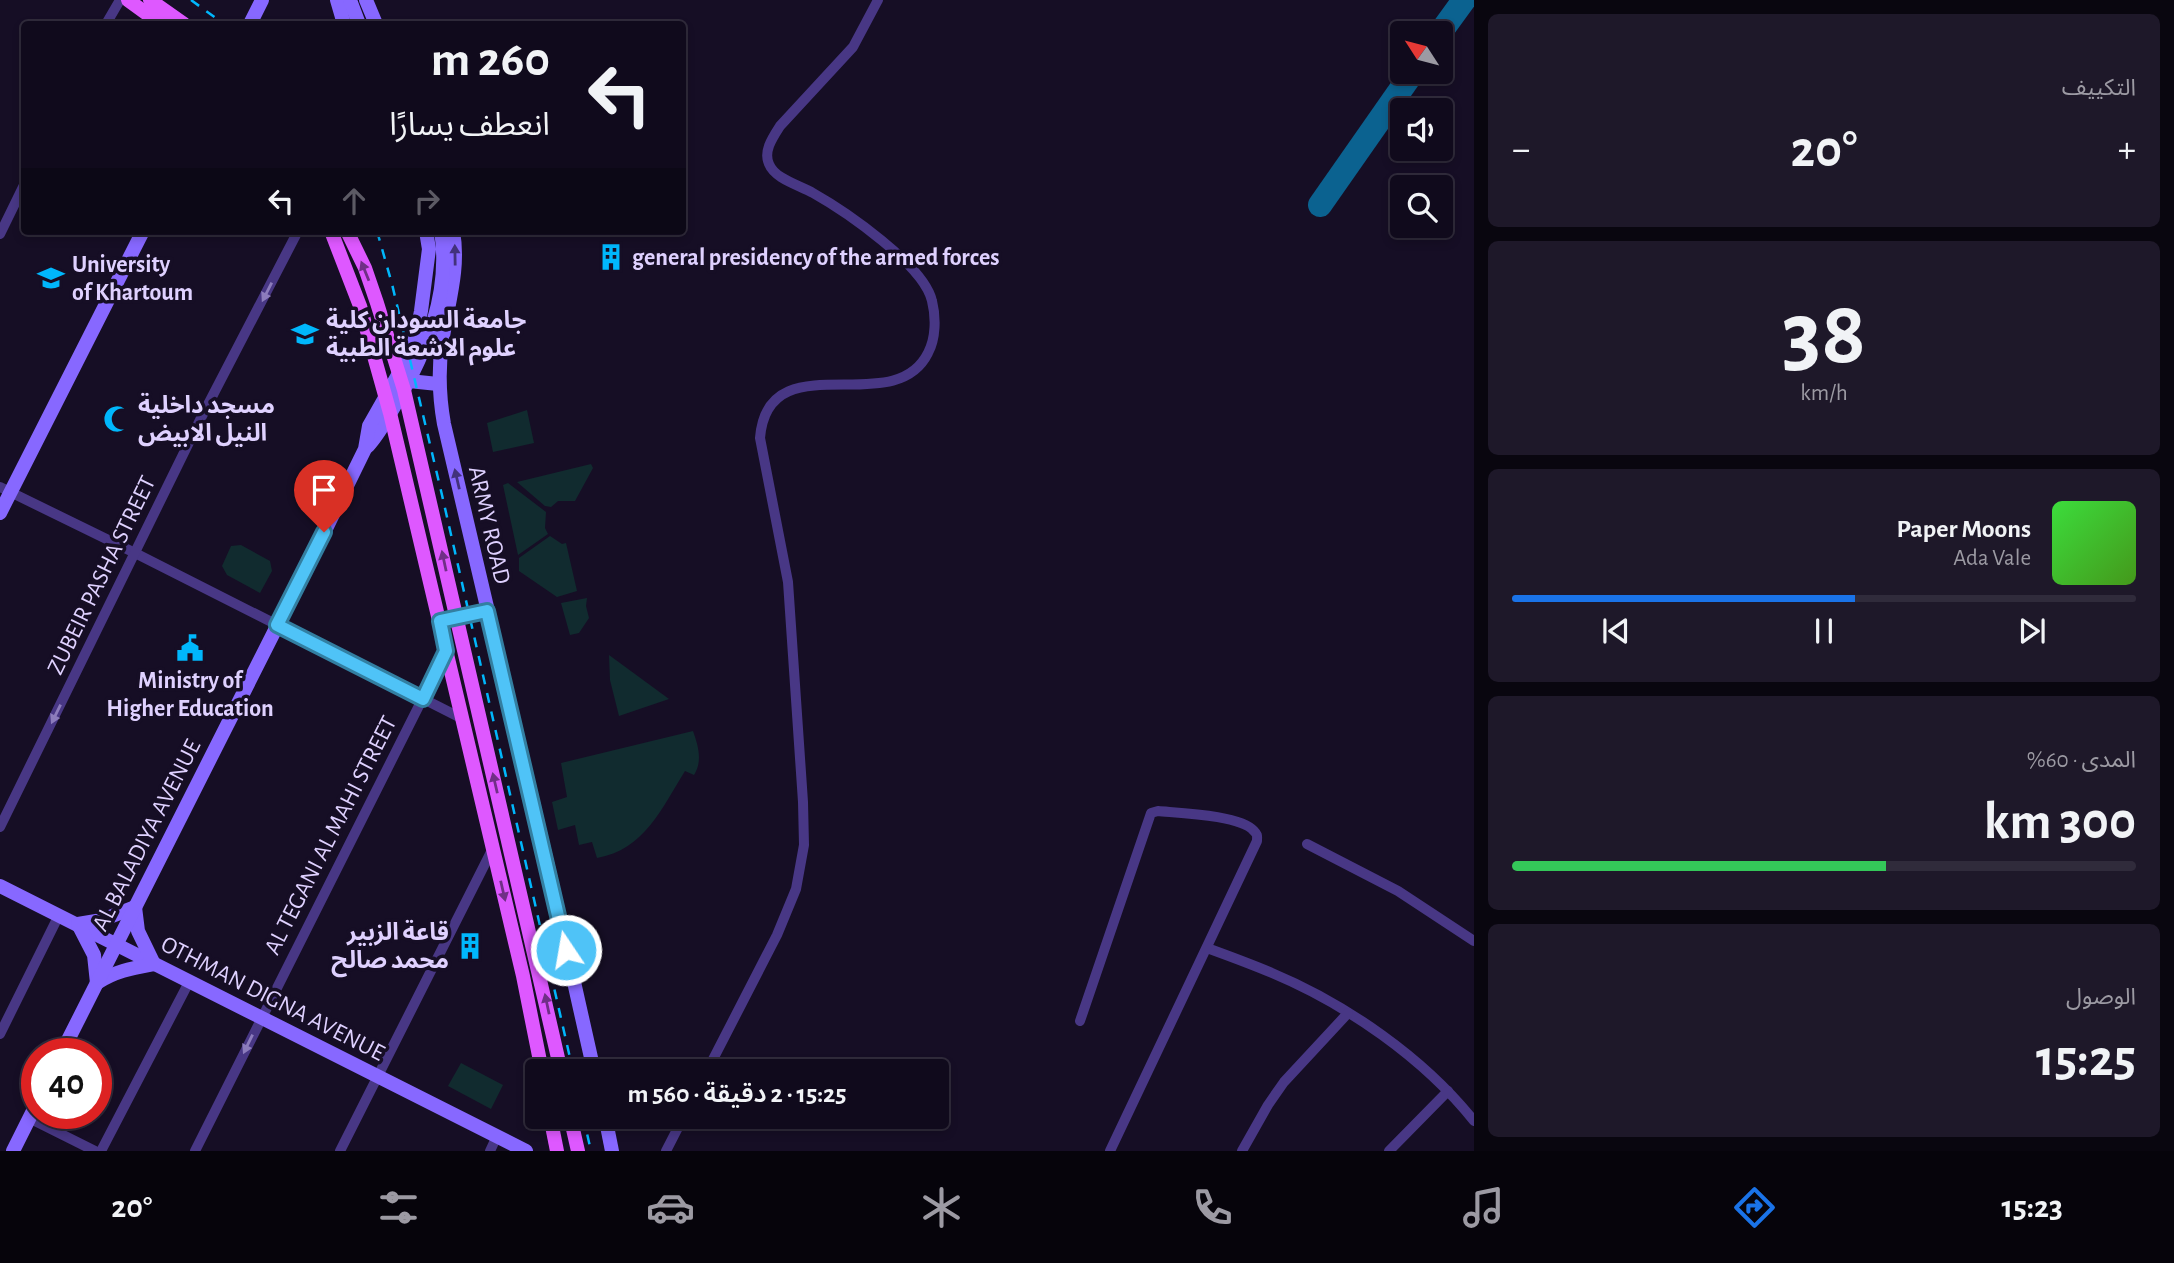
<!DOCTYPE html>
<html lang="ar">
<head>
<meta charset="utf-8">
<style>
  body { margin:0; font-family:"Alegreya Sans","Noto Sans Arabic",sans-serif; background:#1e1829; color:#f1f3f6; direction:rtl; height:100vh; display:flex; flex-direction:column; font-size:26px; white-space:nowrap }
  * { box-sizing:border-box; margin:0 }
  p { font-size:23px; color:#9c9aa3 }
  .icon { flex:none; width:38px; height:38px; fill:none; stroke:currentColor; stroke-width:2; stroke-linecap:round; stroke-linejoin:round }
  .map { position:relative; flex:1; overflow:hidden; direction:ltr }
  .sheet { display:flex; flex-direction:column; gap:14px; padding:14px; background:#09060f; width:700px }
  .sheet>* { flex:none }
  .top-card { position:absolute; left:21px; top:21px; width:665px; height:214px; border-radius:7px; box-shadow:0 4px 10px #0003,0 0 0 2px #302b3b; direction:rtl; background:#100a1c; color:#f1f3f6; overflow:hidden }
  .needle { width:46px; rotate:306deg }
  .tools { position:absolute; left:1390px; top:21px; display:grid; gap:14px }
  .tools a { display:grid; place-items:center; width:63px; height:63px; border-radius:7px; background:#100a1c; box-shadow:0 4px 10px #0003,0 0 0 2px #302b3b; font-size:35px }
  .speed { position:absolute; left:21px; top:1038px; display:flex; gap:14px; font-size:35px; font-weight:700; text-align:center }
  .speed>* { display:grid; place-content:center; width:91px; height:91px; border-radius:50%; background:#100a1c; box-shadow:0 4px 10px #0003,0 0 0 2px #302b3b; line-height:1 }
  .speed .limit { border:10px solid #d22; background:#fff; color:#111 }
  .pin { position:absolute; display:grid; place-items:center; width:60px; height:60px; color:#fff; margin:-72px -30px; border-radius:50% 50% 50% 0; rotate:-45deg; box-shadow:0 0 7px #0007 }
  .pin .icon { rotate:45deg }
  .me { position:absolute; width:77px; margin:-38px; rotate:348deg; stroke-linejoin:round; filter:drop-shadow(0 0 5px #0008) }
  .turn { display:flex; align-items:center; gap:24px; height:147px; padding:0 21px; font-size:32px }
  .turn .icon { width:91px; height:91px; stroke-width:2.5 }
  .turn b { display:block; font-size:49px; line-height:60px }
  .lanes { display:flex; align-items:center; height:66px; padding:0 21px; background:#0003; justify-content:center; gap:35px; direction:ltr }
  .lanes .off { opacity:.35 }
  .big { font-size:52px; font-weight:600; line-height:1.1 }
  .sheet .widget { flex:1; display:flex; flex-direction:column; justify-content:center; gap:10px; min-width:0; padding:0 24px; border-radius:10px; background:#1e1829 }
  .sheet .dial { align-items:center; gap:0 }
  .dial b { font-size:91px; line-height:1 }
  .song { display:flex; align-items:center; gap:21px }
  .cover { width:84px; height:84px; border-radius:10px; background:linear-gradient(135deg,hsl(120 70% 55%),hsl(100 70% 35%)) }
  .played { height:7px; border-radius:4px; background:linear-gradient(90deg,#1a73e8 55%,#302b3b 55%) }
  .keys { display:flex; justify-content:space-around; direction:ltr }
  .heat { display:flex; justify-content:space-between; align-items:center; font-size:38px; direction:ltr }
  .charge { height:10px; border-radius:5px; background:linear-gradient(90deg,#34c759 60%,#302b3b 0) }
  .trip { position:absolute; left:525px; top:1059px; width:424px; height:70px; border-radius:7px; background:#100a1c; box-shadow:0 4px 10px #0003,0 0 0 2px #302b3b; font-weight:600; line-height:70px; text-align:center; direction:rtl }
  .tab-bar { display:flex; height:112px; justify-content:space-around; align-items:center; background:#06040b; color:#9c9aa3 }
  .tab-bar .icon { width:49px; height:49px }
  .tab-bar .on { color:#1a73e8 }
  .tab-bar b { font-size:32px; color:#f1f3f6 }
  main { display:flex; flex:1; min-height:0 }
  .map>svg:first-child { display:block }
  .green { fill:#112b2f }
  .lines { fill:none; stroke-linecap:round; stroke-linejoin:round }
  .taxiway { stroke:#0b6290; stroke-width:24 }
  .street { stroke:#483785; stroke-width:10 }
  .secondary { stroke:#8768ff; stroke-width:14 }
  .primary { stroke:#de58ff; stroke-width:14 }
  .rail { stroke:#00b7fc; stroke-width:2.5; stroke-dasharray:10 9; stroke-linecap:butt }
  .oneway { fill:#43327c }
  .oneway2 { fill:#702f87 }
  .oneway3 { fill:#8c7cbc }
  .route-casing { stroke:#337fa1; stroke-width:18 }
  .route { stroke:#4fc3f7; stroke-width:12 }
  .labels { text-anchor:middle; stroke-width:7; stroke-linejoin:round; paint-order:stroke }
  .poi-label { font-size:24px; font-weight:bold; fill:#dfd1ff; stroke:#160e25; text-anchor:start }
  .street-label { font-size:24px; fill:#dfd1ff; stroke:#160e25 }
</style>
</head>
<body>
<main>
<section class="sheet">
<div class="widget"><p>التكييف</p>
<div class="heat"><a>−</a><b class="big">20°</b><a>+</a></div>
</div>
<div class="widget dial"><b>38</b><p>km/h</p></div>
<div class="widget">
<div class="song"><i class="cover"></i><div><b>Paper Moons</b><p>Ada Vale</p></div></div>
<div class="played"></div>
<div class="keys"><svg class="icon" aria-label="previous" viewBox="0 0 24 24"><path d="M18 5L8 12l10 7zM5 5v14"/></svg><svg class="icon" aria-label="pause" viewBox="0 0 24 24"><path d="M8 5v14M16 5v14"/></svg><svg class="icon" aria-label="next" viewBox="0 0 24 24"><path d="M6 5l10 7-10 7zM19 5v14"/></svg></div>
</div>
<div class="widget"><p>المدى · 60%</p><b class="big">300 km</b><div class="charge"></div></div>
<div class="widget"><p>الوصول</p><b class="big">15:25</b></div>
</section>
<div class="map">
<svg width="1474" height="1151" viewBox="0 0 1474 1151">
  <rect width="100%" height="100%" fill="#160e25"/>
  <!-- green -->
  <g class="green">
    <polygon points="527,410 534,443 493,452 487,423"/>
    <polygon points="591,464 593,468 575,501 558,501 551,507 545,506 517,482"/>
    <polygon points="508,483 546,512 545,528 548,534 518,555 503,485"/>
    <polygon points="550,536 562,544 566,543 577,591 557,597 519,571 519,558"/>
    <polygon points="241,545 270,561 272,571 260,593 227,575 222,566 231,546"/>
    <polygon points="587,598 586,606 589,618 579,633 570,635 561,603"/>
    <polygon points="609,655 669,699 619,716 610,680"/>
    <path d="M 693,731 C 698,745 703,761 694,775 L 685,771 C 662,808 644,850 597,858 L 592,842 L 579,845 L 575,825 L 558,830 L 552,802 L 567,797 L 561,763 Z"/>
    <polygon points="461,1063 503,1085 491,1109 448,1086"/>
  </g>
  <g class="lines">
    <!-- taxiway -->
    <g class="taxiway">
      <polyline points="1440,33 1464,0"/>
      <polyline points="1320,205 1413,72"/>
    </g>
    <!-- street -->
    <g class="street">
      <polyline points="106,24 120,0"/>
      <polyline points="0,234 24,185"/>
      <polyline points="0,487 135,553 463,719"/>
      <polyline points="440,621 487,611"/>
      <polyline points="0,827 201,418 298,231"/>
      <polyline points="1307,844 1398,891 1474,941"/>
      <path d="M 1207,948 C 1229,956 1251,964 1272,973 C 1346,1004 1424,1058 1474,1121"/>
      <path d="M 1080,1021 L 1151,813 L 1158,811 C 1179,813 1241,815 1254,831 C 1258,835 1257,836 1257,841 L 1110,1151"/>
      <polyline points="0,1034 59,915"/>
      <path d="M 707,1071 L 777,935 L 796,889 L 804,845 L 803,802 L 788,582 L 760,438 C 768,340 894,422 928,353 C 936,338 936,317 932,301 C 924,265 845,211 813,193 C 799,185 775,179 769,164 C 763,151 773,137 780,126 L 853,47 L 878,0"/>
      <polyline points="29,1118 95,1151"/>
      <polyline points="101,1151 189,982"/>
      <polyline points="195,1151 446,652"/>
      <polyline points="340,1151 493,848"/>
      <polyline points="490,1151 497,1136"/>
      <polyline points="666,1151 684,1116"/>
      <polyline points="1242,1151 1268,1105 1284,1082 1348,1013"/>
      <polyline points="1389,1151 1448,1091"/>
    </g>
    <!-- secondary -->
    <g class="secondary">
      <polyline points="337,0 344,24"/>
      <polyline points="350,0 359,24"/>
      <polyline points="366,0 376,24"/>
      <polyline points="250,24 262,0"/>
      <path d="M 453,231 C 460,270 447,306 442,343 C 438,372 439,396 444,424 L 550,875 L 594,1071"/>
      <polyline points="409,381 438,384"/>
      <path d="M 368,446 C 379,434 387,419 395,405 C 426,353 451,293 441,231"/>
      <polyline points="0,513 143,231"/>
      <polyline points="0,886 526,1151"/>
      <path d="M 135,907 L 138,931 L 154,964 C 133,968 115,971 97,983 L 94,955 L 78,924 L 102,920 Z"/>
      <polyline points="61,1054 314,553 365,449 369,426 398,375 417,331 421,311 429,249 426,231"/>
      <polyline points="605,1116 612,1151"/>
      <polyline points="13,1151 37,1103"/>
    </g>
    <!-- primary -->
    <g class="primary">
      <polyline points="128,0 161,24"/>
      <polyline points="150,0 184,24"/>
      <polyline points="331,231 360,306 390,413 523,976 542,1071"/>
      <polyline points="347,231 365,268 377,303 404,390 561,1071"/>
      <polyline points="550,1116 557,1151"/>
      <polyline points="570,1116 578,1151"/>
    </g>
    <!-- rail -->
    <g class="rail">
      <polyline points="191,0 224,24"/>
      <polyline points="377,231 392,284 442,495 573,1071"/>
      <polyline points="583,1116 591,1151"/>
    </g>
  </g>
  <!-- one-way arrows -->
  <defs><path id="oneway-solid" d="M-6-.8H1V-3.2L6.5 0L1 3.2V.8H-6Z" transform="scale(1.75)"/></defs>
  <g class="oneway">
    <use href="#oneway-solid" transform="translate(455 255) rotate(-91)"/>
    <use href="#oneway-solid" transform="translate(457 479) rotate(-103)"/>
  </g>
  <g class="oneway2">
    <use href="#oneway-solid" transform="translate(365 271) rotate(-112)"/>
    <use href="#oneway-solid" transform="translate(444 561) rotate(-102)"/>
    <use href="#oneway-solid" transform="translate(495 783) rotate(-103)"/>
    <use href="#oneway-solid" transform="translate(503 891) rotate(77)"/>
    <use href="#oneway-solid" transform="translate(547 1004) rotate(-102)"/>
  </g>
  <g class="oneway3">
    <use href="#oneway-solid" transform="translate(267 292) rotate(117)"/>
    <use href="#oneway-solid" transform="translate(56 714) rotate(116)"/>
    <use href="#oneway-solid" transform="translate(248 1044) rotate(116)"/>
  </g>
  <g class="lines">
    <defs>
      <polyline id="route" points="324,532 277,625 423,699 446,651 440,621 487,611 566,950"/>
    </defs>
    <!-- route casing -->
    <use href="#route" class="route-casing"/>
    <!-- route -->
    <use href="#route" class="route"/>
  </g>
  <!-- icons -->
  <defs>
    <symbol id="building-bare" viewBox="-9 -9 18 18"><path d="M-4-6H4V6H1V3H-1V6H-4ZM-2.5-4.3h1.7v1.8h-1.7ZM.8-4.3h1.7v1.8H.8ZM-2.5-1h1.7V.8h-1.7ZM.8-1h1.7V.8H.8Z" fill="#00b7fc" stroke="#160e25" stroke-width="2.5" paint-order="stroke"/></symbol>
    <symbol id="university-bare" viewBox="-9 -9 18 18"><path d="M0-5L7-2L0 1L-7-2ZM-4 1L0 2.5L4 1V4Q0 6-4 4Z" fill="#00b7fc" stroke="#160e25" stroke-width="2.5" paint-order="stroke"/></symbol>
    <symbol id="mosque-bare" viewBox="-9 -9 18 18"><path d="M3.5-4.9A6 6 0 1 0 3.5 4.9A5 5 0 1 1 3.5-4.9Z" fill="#00b7fc" stroke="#160e25" stroke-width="2.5" paint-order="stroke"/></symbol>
    <symbol id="civic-bare" viewBox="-9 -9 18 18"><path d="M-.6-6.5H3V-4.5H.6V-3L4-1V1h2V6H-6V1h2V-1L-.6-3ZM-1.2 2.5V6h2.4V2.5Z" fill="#00b7fc" stroke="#160e25" stroke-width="2.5" paint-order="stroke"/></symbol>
  </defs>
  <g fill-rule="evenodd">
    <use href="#building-bare" x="592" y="238" width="38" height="38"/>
    <use href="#university-bare" x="32" y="259" width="38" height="38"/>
    <use href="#university-bare" x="286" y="315" width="38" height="38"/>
    <use href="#mosque-bare" x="98" y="400" width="38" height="38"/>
    <use href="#civic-bare" x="171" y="629" width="38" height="38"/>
    <use href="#building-bare" x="451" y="927" width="38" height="38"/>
  </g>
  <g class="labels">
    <!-- poi labels -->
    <g class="poi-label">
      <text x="632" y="265">general presidency of the armed forces</text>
      <text x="72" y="272">University<tspan x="72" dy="28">of Khartoum</tspan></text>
      <text x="326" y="328">جامعة السودان كلية<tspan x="326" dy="28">علوم الاشعة الطبية</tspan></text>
      <text x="138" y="413">مسجد داخلية<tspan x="138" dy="28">النيل الابيض</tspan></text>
      <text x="190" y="688" text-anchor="middle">Ministry of<tspan x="190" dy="28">Higher Education</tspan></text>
      <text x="449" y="940" text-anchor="end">قاعة الزبير<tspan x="449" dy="28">محمد صالح</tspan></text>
    </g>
    <!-- street labels -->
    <g class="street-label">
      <text transform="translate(490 525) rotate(77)" y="8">ARMY ROAD</text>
      <text transform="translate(101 575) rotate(-64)" y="8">ZUBEIR PASHA STREET</text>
      <text transform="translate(146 835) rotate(-63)" y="8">AL BALADIYA AVENUE</text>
      <text transform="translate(330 835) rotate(-63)" y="8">AL TEGANI AL MAHI STREET</text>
      <text transform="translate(273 998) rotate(27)" y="8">OTHMAN DIGNA AVENUE</text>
    </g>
  </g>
</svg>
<div class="tools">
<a><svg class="needle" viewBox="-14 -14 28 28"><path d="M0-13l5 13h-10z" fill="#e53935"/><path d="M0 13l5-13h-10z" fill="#9c9aa3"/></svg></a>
<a><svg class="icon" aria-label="sound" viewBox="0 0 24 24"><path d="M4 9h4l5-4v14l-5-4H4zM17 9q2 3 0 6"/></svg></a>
<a><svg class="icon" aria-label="search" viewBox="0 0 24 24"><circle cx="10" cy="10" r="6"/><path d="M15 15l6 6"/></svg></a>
</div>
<div class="speed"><div class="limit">40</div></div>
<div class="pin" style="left:324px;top:532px;background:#d93025"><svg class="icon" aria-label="arrive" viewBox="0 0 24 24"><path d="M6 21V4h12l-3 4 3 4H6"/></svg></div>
<svg class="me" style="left:566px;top:950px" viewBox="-20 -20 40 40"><circle r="17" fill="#4fc3f7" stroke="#fff" stroke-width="3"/><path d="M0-11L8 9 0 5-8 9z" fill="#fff"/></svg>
<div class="trip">15:25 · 2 دقيقة · 560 m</div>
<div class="top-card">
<div class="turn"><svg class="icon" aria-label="left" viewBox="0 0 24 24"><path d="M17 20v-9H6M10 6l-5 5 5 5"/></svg><div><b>260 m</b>انعطف يسارًا</div></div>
<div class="lanes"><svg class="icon" aria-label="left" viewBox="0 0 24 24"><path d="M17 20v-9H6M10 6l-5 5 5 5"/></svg><svg class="icon off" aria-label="ahead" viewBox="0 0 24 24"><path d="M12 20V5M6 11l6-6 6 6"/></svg><svg class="icon off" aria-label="right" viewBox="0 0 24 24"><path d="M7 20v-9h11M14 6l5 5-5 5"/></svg></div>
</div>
</div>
</main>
<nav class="tab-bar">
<b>15:23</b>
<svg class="icon on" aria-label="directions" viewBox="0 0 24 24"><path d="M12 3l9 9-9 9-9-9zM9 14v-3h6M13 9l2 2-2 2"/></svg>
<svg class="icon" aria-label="music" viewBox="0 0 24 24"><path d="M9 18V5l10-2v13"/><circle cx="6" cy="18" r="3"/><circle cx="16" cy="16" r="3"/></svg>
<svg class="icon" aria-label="phone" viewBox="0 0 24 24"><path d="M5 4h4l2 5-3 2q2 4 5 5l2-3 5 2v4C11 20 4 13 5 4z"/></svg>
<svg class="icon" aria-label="climate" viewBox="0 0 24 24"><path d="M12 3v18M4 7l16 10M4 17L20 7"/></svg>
<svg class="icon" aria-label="car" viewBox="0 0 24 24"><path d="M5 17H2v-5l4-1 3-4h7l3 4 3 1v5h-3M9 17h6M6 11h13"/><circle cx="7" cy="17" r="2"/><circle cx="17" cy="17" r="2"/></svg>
<svg class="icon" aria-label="filters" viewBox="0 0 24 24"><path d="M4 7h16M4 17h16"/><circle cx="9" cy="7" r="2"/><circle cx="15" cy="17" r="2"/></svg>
<b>20°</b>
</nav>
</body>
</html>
